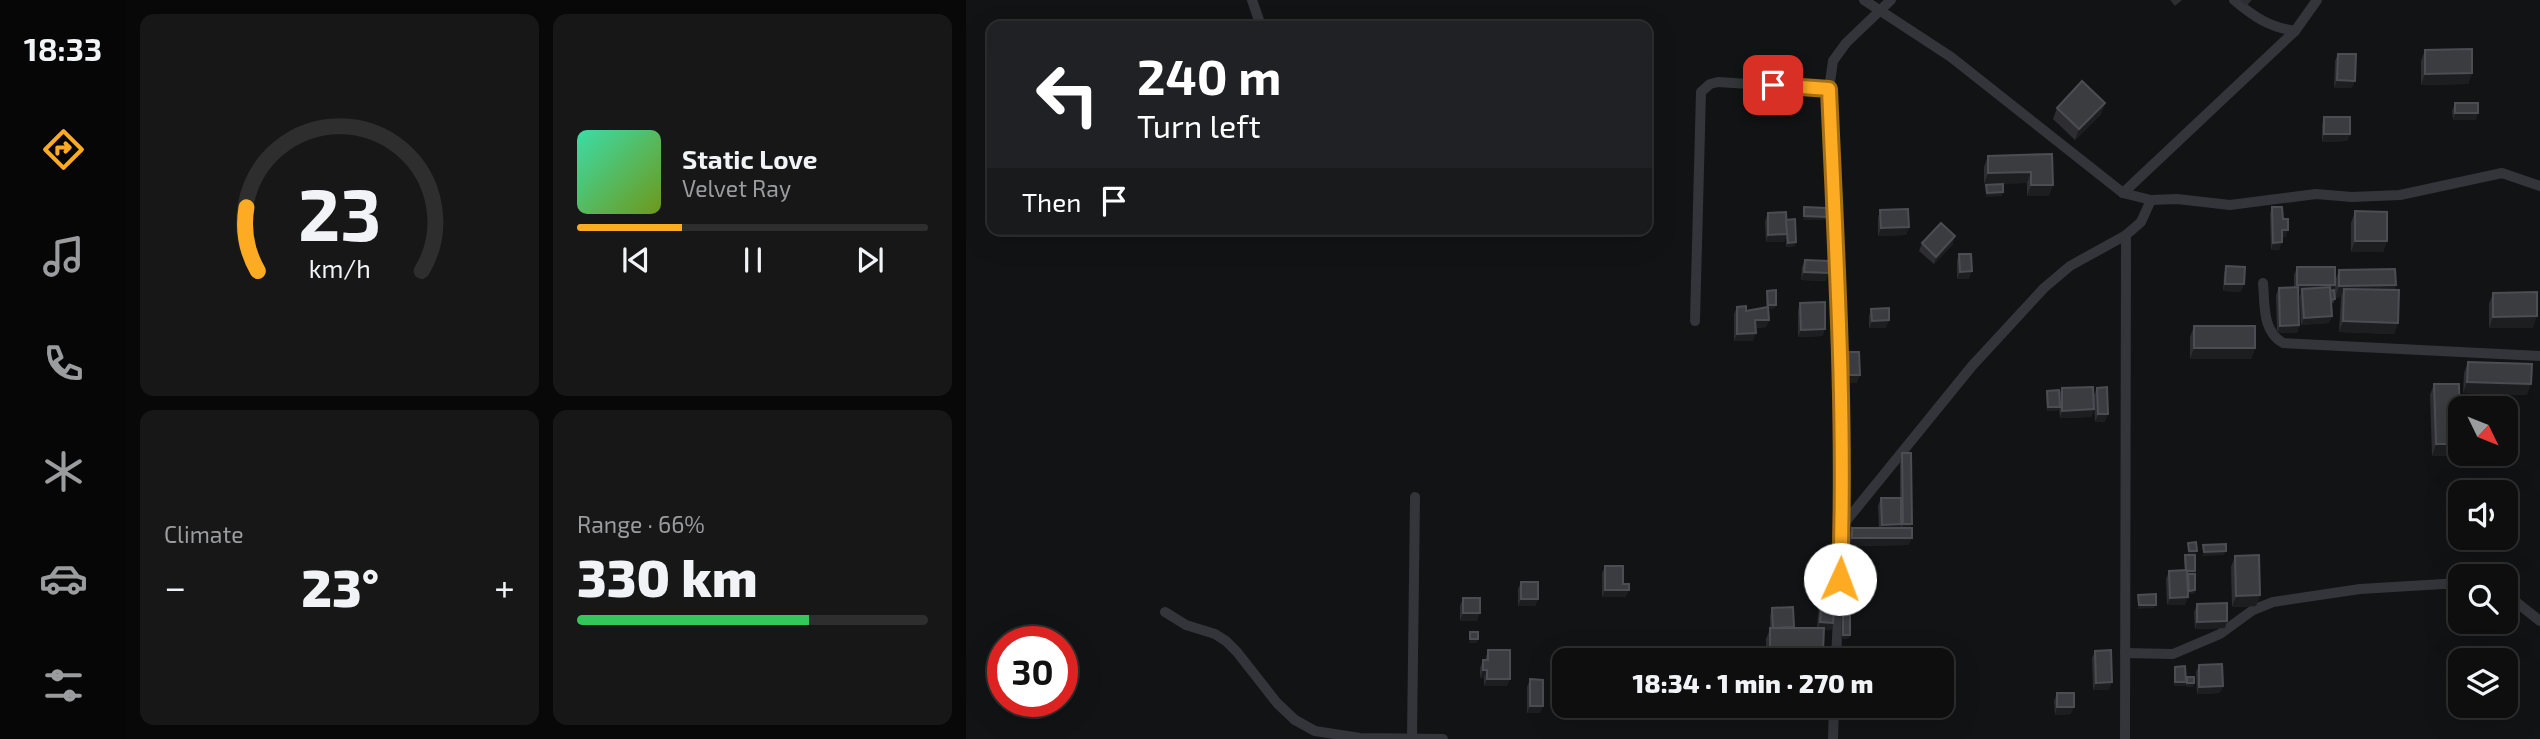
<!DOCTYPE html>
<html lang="en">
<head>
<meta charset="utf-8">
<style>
  body { margin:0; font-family:"Exo 2",sans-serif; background:#171718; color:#f1f3f6; height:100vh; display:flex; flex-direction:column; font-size:26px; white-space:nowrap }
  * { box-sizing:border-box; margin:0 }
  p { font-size:23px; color:#9b9c9e }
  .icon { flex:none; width:38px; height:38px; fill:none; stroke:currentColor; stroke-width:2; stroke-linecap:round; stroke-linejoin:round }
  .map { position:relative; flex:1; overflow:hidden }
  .panel { display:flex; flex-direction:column; gap:14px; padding:14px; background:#080808; width:840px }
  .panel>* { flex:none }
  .banner { position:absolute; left:21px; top:21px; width:665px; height:214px; border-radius:14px; box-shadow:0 7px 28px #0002,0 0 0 2px #2e2e2f; background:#202124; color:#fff; overflow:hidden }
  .needle { width:46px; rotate:133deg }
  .fabs { position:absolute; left:1482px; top:396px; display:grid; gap:14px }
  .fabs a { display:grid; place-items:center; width:70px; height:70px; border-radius:14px; background:#0e0e0f; box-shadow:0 7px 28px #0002,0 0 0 2px #2e2e2f; font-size:35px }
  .speed { position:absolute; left:21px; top:626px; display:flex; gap:14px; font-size:35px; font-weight:700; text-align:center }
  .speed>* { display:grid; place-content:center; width:91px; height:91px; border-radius:50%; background:#0e0e0f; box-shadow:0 7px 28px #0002,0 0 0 2px #2e2e2f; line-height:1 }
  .speed .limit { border:10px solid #d22; background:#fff; color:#111 }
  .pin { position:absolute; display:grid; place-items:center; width:60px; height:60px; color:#fff; margin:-30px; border-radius:14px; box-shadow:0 4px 10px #0006 }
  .me { position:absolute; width:77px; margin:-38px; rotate:2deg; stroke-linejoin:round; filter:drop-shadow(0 0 5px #0008) }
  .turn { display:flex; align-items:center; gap:24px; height:147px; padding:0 35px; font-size:32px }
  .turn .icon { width:91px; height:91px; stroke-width:2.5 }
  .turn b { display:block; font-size:49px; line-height:60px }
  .then { display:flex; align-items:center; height:66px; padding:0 35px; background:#0003; gap:14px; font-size:26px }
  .big { font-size:52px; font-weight:800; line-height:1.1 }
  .panel .widget { flex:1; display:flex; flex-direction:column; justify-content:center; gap:10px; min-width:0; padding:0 24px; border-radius:14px; background:#171718 }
  .panel .dial { align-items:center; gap:0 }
  .dial svg { height:182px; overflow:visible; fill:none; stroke:#2e2e2f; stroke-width:7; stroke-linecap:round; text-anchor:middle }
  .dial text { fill:#f1f3f6; stroke:none }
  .song { display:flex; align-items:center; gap:21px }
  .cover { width:84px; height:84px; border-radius:10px; background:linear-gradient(135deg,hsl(160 70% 55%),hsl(80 70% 35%)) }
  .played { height:7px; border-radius:4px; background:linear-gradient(90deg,#fdab22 30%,#2e2e2f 30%) }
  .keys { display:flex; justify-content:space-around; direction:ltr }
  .heat { display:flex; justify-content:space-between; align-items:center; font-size:38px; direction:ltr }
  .charge { height:10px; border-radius:5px; background:linear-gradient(90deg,#34c759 66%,#2e2e2f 0) }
  .panel .tiles { flex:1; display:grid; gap:14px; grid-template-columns:repeat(2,1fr) }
  .trip { position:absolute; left:586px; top:648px; width:402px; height:70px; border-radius:14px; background:#0e0e0f; box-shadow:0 7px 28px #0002,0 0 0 2px #2e2e2f; font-weight:800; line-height:70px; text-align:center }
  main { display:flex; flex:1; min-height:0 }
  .tabs { display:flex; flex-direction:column; width:126px; justify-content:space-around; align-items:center; background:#060606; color:#9b9c9e }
  .tabs .icon { width:49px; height:49px }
  .tabs .active { color:#fdab22 }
  .tabs b { font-size:32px; color:#f1f3f6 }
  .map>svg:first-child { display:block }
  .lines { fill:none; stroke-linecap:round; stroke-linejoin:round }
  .street { stroke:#33353a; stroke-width:10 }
  .wall { fill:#2e2e32 }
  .shaded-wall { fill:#1d1e20 }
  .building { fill:#3a3c40; stroke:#4b4d53; stroke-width:2 }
  .route-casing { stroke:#a46f16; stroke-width:18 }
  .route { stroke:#fdab22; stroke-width:12 }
</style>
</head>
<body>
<main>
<nav class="tabs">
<b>18:33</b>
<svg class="icon active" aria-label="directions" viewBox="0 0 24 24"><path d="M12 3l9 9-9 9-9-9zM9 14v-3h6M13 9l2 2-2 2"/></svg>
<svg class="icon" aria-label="music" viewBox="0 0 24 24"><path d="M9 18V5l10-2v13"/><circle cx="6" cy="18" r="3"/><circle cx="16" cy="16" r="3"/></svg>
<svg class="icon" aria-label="phone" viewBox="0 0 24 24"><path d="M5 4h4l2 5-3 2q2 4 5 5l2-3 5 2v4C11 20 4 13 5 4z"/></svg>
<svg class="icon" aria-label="climate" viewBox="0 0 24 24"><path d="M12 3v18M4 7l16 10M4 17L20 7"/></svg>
<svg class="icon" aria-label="car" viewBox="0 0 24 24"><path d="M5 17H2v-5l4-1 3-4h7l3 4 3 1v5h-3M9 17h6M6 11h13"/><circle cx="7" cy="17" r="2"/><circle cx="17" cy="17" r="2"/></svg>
<svg class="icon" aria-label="filters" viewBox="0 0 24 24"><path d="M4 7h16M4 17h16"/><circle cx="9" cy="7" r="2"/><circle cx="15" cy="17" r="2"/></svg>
</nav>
<section class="panel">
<div class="tiles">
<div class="widget dial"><svg viewBox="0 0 100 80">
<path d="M14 69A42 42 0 1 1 86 69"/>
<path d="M14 69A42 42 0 0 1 9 41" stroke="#fdab22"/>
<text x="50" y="56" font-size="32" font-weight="700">23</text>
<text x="50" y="72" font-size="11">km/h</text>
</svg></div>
<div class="widget">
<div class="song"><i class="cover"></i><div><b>Static Love</b><p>Velvet Ray</p></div></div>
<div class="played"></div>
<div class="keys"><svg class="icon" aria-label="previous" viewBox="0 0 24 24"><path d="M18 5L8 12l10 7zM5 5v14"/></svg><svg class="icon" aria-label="pause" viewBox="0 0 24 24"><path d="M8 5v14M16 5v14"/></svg><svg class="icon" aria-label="next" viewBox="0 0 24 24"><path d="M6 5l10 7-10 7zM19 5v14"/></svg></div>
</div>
<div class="widget"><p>Climate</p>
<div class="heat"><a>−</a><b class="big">23°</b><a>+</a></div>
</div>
<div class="widget"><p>Range · 66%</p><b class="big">330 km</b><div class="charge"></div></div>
</div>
</section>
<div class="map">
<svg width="1574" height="739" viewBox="0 0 1574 739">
  <rect width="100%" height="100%" fill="#121314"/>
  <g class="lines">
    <!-- street -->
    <g class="street">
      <polyline points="286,0 295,26"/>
      <polyline points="898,0 985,57 1157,193 1185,200 1211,199 1264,205 1350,194 1386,197 1434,195 1536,173 1574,186"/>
      <path d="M 1268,0 C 1288,17 1303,27 1329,31"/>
      <polyline points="1157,193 1329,31 1351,0"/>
      <path d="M 1297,283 C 1299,305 1296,331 1317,343 L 1574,356"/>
      <polyline points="729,321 735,92 744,84 752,82 863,89"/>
      <polyline points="876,526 1006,366 1078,288 1104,266 1160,235 1175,222 1185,200"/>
      <polyline points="1540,594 1574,621"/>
      <polyline points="199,612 220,625 249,634 260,641 271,652 311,703 329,720 349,731 394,738 477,739"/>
      <polyline points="1159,653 1207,654 1254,634 1287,610 1307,602 1394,589 1494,583"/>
      <polyline points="870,660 876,526 874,362 863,89 867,61 880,43 925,0"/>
      <polyline points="446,737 449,497"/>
      <polyline points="867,739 868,705"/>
      <polyline points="1159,739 1160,235"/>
    </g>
  </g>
  <!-- wall -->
  <g class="wall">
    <polygon points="1204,0 1216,0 1209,6"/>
    <polygon points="1274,0 1286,0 1280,6"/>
    <polygon points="1459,50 1506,73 1502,84 1455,85 1455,61"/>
    <polygon points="1372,54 1386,88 1368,88 1369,61"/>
    <polygon points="1139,103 1135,114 1109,140 1087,119 1091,108"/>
    <polygon points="1489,103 1510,120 1487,120 1486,111"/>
    <polygon points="1358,117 1384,134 1381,141 1356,142 1356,125"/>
    <polygon points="1086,154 1083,196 1061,196 1061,183 1018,184 1018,167 1022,156"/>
    <polygon points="1306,207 1317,219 1320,237 1316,237 1313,250 1305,250 1304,214"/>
    <polygon points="914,210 943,227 940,235 912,236 912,218"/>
    <polygon points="1389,211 1421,241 1417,252 1385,252 1385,223"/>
    <polygon points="802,213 820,220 829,246 820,247 820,237 818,242 800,242 799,221"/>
    <polygon points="956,243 987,244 968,264 953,251"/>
    <polygon points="993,254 1003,279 991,279 991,261"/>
    <polygon points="839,260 860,281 835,280 836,267"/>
    <polygon points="1260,266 1275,292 1257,291 1258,274"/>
    <polygon points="1331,267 1369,281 1373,270 1430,285 1428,290 1432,323 1428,334 1373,332 1375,297 1369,298 1369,285 1367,291 1368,303 1365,303 1366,316 1363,323 1335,325 1334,296 1335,292 1333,292 1333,325 1331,333 1311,333 1310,295 1313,288 1328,287 1328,275"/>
    <polygon points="801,291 810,305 809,308 802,309 803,320 800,327 790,328 787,341 768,341 768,314 771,307 780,311 800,308 800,294"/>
    <polygon points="1527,293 1567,328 1523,328 1523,304"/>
    <polygon points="834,303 857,336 832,337 832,310"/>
    <polygon points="905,309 920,328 903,328 903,316"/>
    <polygon points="1228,326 1289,348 1285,359 1224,359 1224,337"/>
    <polygon points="883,352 891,383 880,383 880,360"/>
    <polygon points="1502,362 1561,395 1497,393 1498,373"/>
    <polygon points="1468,384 1491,455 1466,456 1464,395"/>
    <polygon points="1096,388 1128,409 1125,417 1094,418 1093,408 1093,410 1081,411 1080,395 1081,391 1093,394"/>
    <polygon points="1131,388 1139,422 1129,422 1128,395"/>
    <polygon points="936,453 945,528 943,545 883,546 883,536 886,528 913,528 912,506 915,498 934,498 934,461"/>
    <polygon points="1219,555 1229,571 1228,574 1229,590 1228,594 1222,594 1219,605 1201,605 1200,579 1203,571 1219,570 1218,559"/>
    <polygon points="1269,556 1294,595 1290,606 1266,607 1265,567"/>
    <polygon points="639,566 657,584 660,597 636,597 636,573"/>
    <polygon points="555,582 572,599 569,606 552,606 552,589"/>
    <polygon points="497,598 511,621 494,621 494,606"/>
    <polygon points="856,598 867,623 865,630 858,630 854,660 800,660 800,639 804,629 804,616 806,608 827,628 851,628 853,605"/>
    <polygon points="1231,604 1259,628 1229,629 1228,612"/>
    <polygon points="877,612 883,638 875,639 875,616"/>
    <polygon points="522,650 541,686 518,686 518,678 514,678 514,668 517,660 519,660"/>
    <polygon points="1129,651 1143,690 1127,690 1126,658"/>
    <polygon points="1233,665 1254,693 1231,694 1230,672"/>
    <polygon points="1209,667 1220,680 1221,677 1228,683 1227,687 1220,687 1220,682 1219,686 1208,686 1208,670"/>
    <polygon points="564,679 574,713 561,713 561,687"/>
    <polygon points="1091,693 1105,714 1089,715 1088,701"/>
  </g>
  <!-- shaded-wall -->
  <g class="shaded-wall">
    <polygon points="1506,73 1502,84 1455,85 1459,74"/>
    <polygon points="1371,80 1389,81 1386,88 1368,88"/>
    <polygon points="1139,103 1135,114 1109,140 1113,129"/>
    <polygon points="1489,113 1512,113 1510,120 1487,120"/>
    <polygon points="1358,134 1384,134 1381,141 1356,142"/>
    <polygon points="1065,172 1061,183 1018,184 1022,173"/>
    <polygon points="1065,185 1087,185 1083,196 1061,196"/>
    <polygon points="1037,192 1036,196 1019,197 1021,193"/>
    <polygon points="838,216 861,217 859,220 837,220"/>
    <polygon points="943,227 940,235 912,236 915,228"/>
    <polygon points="1316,230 1322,230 1320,237 1313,238"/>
    <polygon points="821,234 818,242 800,242 802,235"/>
    <polygon points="989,236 987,244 968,264 970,257"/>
    <polygon points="1389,241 1421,241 1417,252 1385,252"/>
    <polygon points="830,242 829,246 820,247 822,243"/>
    <polygon points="1316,242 1313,250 1305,250 1307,243"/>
    <polygon points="1006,271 1003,279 991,279 994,272"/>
    <polygon points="838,272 863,273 860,281 835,280"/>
    <polygon points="1259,284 1278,284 1275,292 1257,291"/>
    <polygon points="1331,285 1369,285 1366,292 1336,289 1335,292 1328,292"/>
    <polygon points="1430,285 1426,296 1378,289 1375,297 1369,298 1373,286"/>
    <polygon points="802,305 810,305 809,308 800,309"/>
    <polygon points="1366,316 1363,323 1335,325 1338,318"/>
    <polygon points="1571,316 1567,328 1523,328 1527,317"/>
    <polygon points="789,320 803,320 800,327 787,328"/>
    <polygon points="923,320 920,328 903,328 906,321"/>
    <polygon points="1377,321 1432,323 1428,334 1373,332"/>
    <polygon points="1333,325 1331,333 1311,333 1314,326"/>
    <polygon points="859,329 857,336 832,337 835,330"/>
    <polygon points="790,333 787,341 768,341 771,334"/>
    <polygon points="1228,348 1289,348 1285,359 1224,359"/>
    <polygon points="883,375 894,375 891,383 880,383"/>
    <polygon points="1501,382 1565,384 1561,395 1497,393"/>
    <polygon points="1082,407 1094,407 1093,410 1081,411"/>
    <polygon points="1128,409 1125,417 1094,418 1096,411"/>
    <polygon points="1132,414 1142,414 1139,422 1129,422"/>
    <polygon points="1470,444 1494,444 1491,455 1466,456"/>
    <polygon points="935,524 933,532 913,532 916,525"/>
    <polygon points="937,524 946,524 943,531 935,532"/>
    <polygon points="886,538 946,538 943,545 883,546"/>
    <polygon points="1223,551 1231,551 1229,554 1221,555"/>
    <polygon points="1260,551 1258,555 1236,556 1238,552"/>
    <polygon points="1220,571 1229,571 1228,574 1219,575"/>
    <polygon points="639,590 663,590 660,597 636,597"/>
    <polygon points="1229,590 1228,594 1221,594 1223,591"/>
    <polygon points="1294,595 1290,606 1266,607 1270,596"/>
    <polygon points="1222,597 1219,605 1201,605 1204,598"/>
    <polygon points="555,599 572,599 569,606 552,606"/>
    <polygon points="1173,605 1190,605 1188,608 1171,609"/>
    <polygon points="497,613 514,613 511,621 494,621"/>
    <polygon points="1261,621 1259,628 1229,629 1231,622"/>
    <polygon points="854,622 867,623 865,630 851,630"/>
    <polygon points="877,635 884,635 883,638 875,639"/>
    <polygon points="504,639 512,639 511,643 503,643"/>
    <polygon points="804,651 857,651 854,660 801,660"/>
    <polygon points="517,670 521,670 518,678 514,678"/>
    <polygon points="521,679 544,679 541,686 518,686"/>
    <polygon points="1146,682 1143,690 1127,690 1130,683"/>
    <polygon points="1209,682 1220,682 1219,686 1208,686"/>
    <polygon points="1221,683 1228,683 1227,687 1220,687"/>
    <polygon points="1257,686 1254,693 1231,694 1233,687"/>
    <polygon points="564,706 577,706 574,713 561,713"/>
    <polygon points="1091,707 1108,707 1105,714 1089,715"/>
  </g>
  <!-- building -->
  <g class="building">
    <polygon points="1506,49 1506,73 1459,74 1459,50"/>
    <polygon points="1372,54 1390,54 1389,81 1371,80"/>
    <polygon points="1116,81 1139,103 1113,129 1091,108"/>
    <rect x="1489" y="103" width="23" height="10"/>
    <rect x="1358" y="117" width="26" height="17"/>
    <polygon points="1086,154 1087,185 1065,185 1065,172 1022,173 1022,156"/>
    <polygon points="1037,184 1037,192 1021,193 1020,185"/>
    <polygon points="838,207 861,208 861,217 838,216"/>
    <polygon points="1306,207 1316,207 1317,219 1322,219 1322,230 1316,230 1316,242 1307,243"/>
    <polygon points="942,209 943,227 915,228 914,210"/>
    <polygon points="1389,211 1421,212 1421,241 1389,241"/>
    <polygon points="820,212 821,234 802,235 802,213"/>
    <polygon points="829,219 830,242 822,243 820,220"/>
    <polygon points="975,223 989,236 970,257 956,243"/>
    <polygon points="993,254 1005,254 1006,271 994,272"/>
    <polygon points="839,260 863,261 863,273 838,272"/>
    <polygon points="1260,266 1279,267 1278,284 1259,284"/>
    <rect x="1331" y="267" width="38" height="18"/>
    <polygon points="1429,269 1430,285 1373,286 1373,270"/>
    <polygon points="1332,287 1333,325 1314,326 1313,288"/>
    <polygon points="1364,287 1366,316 1338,318 1336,289"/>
    <polygon points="1378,289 1433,290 1432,323 1377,321"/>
    <polygon points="810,290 810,305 802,305 801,291"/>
    <polygon points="1368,290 1369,299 1365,300 1364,291"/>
    <polygon points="1571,292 1571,316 1527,317 1527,293"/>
    <polygon points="859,302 859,329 835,330 834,303"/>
    <polygon points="780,306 780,311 802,307 803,320 789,320 790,333 771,334 771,307"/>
    <polygon points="923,308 923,320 906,321 905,309"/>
    <rect x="1228" y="326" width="61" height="22"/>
    <polygon points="883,352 893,352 894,375 883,375"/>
    <polygon points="1502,362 1566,364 1565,384 1501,382"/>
    <polygon points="1468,384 1493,384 1494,444 1470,444"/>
    <polygon points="1127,387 1128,409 1096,411 1096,388"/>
    <polygon points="1141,387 1142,414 1132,414 1131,388"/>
    <polygon points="1093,390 1094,407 1082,407 1081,391"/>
    <polygon points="936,453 945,453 946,524 937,524"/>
    <polygon points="915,498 935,498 935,524 916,525"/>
    <rect x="886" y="528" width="60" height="10"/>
    <polygon points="1230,542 1231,551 1223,551 1222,543"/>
    <polygon points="1260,544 1260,551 1238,552 1237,545"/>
    <polygon points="1219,555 1229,555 1229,571 1220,571"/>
    <polygon points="1293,555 1294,595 1270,596 1269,556"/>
    <polygon points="639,566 657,566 657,584 663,584 663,590 639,590"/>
    <polygon points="1221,570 1222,597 1204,598 1203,571"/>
    <polygon points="1222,574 1229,574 1229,590 1223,591"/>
    <rect x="555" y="582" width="17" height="17"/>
    <polygon points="1190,594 1190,605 1173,605 1172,595"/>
    <rect x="497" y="598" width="17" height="15"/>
    <polygon points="856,598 869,598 867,623 854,622"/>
    <polygon points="1261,603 1261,621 1231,622 1231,604"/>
    <polygon points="827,607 828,627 807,628 806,608"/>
    <rect x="877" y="612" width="7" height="23"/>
    <polygon points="804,628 858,628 857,651 804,651"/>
    <rect x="504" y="632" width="8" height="7"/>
    <polygon points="522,650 544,650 544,679 521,679 521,670 517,670 517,660 522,660"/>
    <polygon points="1145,650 1146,682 1130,683 1129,651"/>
    <polygon points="1256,664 1257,686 1233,687 1233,665"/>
    <polygon points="1219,666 1220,682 1209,682 1209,667"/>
    <rect x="1221" y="677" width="7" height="6"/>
    <polygon points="564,679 577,680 577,706 564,706"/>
    <rect x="1091" y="693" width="17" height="14"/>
  </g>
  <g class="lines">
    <defs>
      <path id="route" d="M 807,85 L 863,89 C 870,252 880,416 874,579"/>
    </defs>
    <!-- route casing -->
    <use href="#route" class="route-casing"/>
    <!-- route -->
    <use href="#route" class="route"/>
  </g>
</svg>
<div class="fabs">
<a><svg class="needle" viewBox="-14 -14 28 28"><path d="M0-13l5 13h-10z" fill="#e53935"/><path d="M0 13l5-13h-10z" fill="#9b9c9e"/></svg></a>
<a><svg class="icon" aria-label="sound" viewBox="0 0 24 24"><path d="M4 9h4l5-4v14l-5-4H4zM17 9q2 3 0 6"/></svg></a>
<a><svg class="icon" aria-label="search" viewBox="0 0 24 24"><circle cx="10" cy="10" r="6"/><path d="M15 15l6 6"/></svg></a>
<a><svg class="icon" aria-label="layers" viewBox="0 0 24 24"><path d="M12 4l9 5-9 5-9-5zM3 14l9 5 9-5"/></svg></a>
</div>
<div class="speed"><div class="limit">30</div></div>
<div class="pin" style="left:807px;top:85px;background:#d93025"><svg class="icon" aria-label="arrive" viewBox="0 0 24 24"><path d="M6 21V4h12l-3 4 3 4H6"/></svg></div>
<svg class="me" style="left:874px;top:579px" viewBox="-20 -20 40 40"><circle r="19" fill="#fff"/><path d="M0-13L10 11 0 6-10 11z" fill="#fdab22"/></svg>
<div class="trip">18:34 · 1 min · 270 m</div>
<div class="banner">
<div class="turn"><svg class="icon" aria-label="left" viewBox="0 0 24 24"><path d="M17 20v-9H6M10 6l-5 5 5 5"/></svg><div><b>240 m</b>Turn left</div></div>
<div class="then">Then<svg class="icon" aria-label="arrive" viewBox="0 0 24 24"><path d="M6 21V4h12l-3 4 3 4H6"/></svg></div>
</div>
</div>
</main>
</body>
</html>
